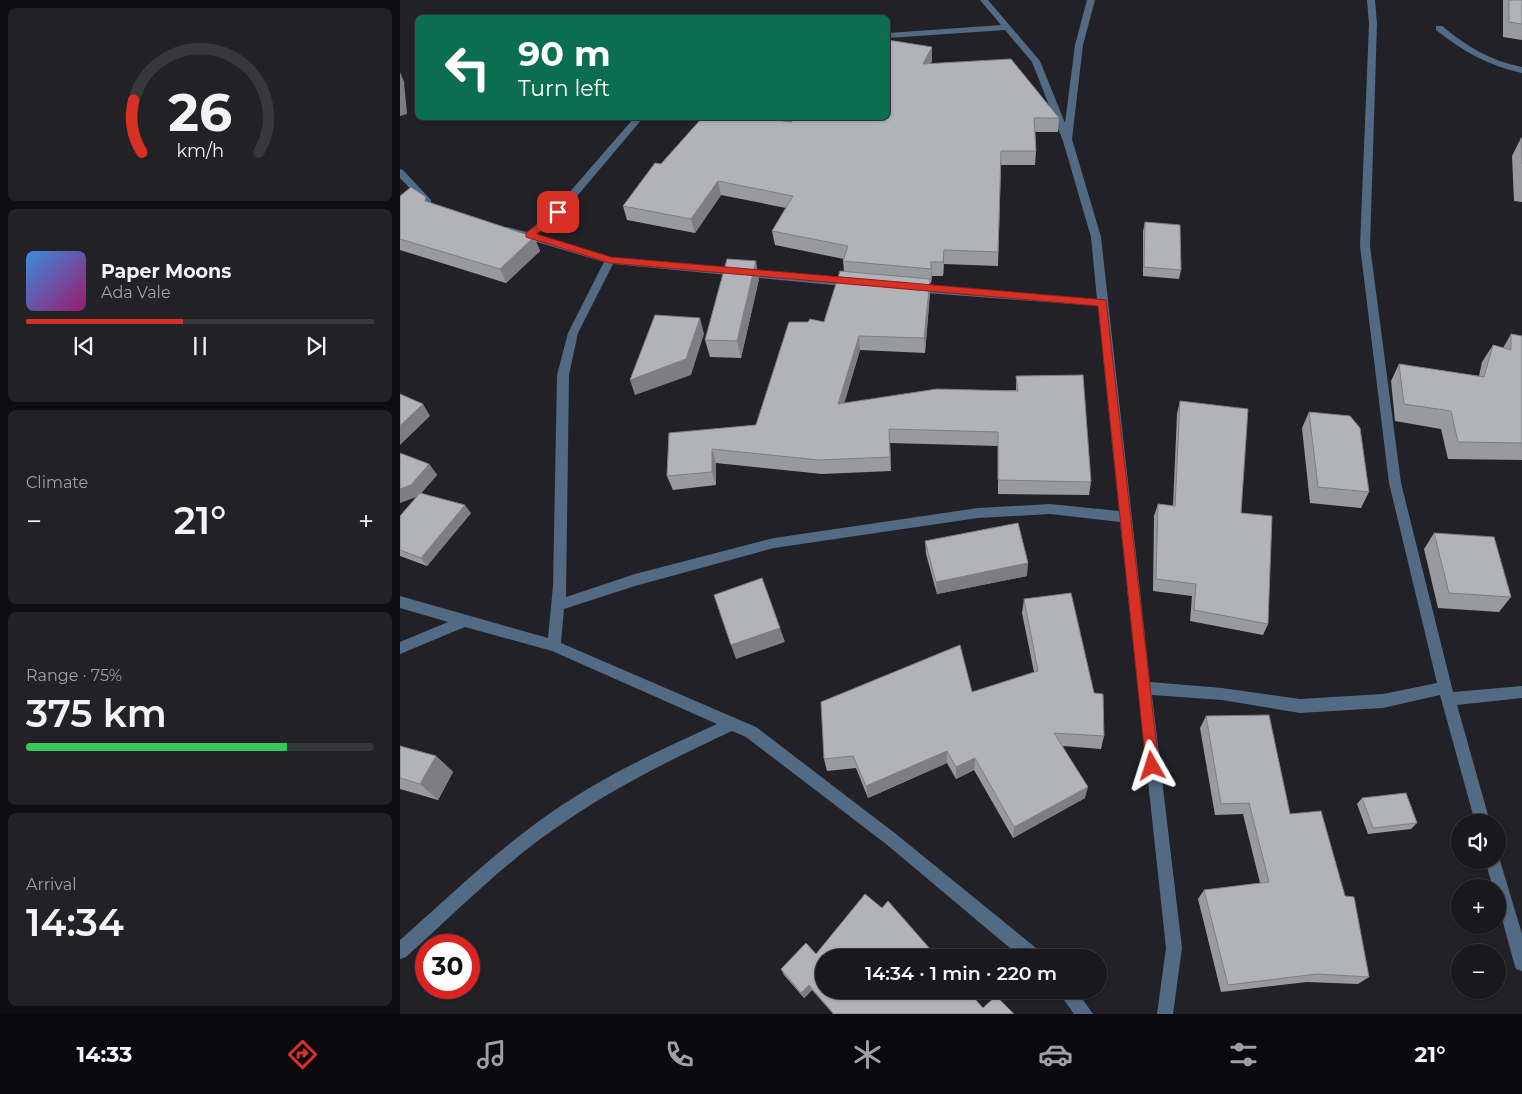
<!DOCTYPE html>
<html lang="en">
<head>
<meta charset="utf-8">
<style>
  body { margin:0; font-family:Montserrat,sans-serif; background:#222226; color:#f1f3f6; height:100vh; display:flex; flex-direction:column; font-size:19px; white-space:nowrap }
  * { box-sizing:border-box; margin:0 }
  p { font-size:16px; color:#9fa0a4 }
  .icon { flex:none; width:28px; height:28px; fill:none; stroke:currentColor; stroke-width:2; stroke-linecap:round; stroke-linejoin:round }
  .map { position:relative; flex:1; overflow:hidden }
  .panel { display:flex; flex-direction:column; gap:8px; padding:8px; background:#0e0e10; width:400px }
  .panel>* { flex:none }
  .hud { position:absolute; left:15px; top:15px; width:475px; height:105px; border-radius:8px; box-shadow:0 1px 4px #0004,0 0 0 1px #37383b; background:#0b6e4f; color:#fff; overflow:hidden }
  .buttons { position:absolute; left:1051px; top:814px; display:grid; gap:10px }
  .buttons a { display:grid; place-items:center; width:55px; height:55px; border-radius:50%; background:#19191d; box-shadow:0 1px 4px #0004,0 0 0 1px #37383b; font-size:25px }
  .speed { position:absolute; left:15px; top:934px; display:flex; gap:10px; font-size:25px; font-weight:700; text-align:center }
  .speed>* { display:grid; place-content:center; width:65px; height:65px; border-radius:50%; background:#19191d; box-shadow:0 1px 4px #0004,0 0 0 1px #37383b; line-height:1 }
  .speed .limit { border:8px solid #d22; background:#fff; color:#111 }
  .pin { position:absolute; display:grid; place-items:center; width:42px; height:42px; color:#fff; margin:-21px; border-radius:10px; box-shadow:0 2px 8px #0006 }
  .me { position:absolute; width:55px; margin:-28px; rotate:354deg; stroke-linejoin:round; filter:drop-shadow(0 0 4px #0008) }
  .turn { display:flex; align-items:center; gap:18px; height:105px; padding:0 20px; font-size:22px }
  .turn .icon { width:65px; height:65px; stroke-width:2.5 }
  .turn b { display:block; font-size:35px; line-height:42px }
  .big { font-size:38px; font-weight:600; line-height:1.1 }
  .panel .widget { flex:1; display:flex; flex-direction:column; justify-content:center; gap:8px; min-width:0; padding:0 18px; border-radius:8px; background:#222226 }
  .panel .dial { align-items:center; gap:0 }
  .dial svg { height:130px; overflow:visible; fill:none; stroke:#37383b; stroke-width:7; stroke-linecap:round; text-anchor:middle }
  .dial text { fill:#f1f3f6; stroke:none }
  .song { display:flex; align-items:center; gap:15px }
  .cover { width:60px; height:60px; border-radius:8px; background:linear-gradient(135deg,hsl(210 70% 55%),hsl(320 70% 35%)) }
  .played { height:5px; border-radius:2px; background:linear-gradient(90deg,#d93025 45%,#37383b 45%) }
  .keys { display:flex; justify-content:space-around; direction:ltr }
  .heat { display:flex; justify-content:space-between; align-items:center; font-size:28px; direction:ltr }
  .charge { height:8px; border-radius:4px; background:linear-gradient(90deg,#34c759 75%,#37383b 0) }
  .trip { position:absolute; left:415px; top:949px; width:292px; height:50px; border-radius:25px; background:#19191d; box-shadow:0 1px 4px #0004,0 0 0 1px #37383b; font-weight:600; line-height:50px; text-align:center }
  .tabs { display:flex; height:80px; justify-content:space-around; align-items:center; background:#0a0a0c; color:#9fa0a4 }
  .tabs .icon { width:35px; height:35px }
  .tabs .active { color:#d93025 }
  .tabs b { font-size:22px; color:#f1f3f6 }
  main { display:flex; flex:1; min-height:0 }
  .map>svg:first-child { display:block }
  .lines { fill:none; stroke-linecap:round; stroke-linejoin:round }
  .minor { fill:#526a83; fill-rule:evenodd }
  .wall { fill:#999aa0 }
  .shaded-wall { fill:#7d7d82 }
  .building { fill:#b2b3ba; stroke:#7d7d82 }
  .route { fill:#d93025; stroke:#8d1f18 }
</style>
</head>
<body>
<main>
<section class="panel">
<div class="widget dial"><svg viewBox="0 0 100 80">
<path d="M14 69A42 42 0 1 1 86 69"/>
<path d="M14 69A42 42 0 0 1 9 37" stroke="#d93025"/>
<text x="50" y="56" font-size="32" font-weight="700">26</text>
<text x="50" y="72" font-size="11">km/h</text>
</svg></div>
<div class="widget">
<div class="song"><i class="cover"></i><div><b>Paper Moons</b><p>Ada Vale</p></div></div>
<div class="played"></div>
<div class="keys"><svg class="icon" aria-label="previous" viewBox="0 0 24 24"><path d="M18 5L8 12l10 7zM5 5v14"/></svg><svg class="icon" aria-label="pause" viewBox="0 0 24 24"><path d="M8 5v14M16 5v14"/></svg><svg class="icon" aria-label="next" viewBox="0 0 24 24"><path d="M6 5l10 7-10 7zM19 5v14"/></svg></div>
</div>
<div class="widget"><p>Climate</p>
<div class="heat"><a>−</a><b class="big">21°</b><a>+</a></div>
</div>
<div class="widget"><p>Range · 75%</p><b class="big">375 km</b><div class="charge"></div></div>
<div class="widget"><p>Arrival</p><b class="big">14:34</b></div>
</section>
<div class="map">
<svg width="1122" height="1014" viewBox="0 0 1122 1014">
  <rect width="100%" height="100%" fill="#212127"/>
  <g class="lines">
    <!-- minor -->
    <g class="minor">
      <path d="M 580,0 L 588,0 L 640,61 L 665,123 L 675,45 L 687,0 L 695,0 L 683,45 L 672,139 L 701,237 L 750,682 L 822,688 L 900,699 L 983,694 L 1037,683 L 989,483 L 960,246 L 969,24 L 967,0 L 975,0 L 977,24 L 970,246 L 1001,483 L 1053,692 L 1122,686 L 1122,698 L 1057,705 L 1090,822 L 1075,822 L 1040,695 L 983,708 L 900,713 L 822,700 L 752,695 L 782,948 L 773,1014 L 757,1014 L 766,948 L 720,522 L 650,514 L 578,518 L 374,548 L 235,586 L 164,609 L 161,643 L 356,727 L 496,834 L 641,952 L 643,958 L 622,958 L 486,844 L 346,737 L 332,731 C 270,760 209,790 153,830 C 100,867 54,914 6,957 L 0,959 L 0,940 C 46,899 90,857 139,821 C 194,781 255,752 317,724 L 152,651 L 65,627 L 0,654 L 0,642 L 48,622 L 0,608 L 0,596 L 148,638 L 153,586 L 157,375 L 168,333 L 204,262 L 103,232 L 102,230 L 107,227 L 127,232 L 154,210 L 234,118 L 243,118 L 162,214 L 136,235 L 210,257 L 453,279 L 458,283 L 453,287 L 213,264 L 178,333 L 169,375 L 166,597 L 235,574 L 374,538 L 578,508 L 650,504 L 719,511 L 698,306 L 513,292 L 508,288 L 513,284 L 697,299 L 691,237 L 663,141 L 632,62 L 605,30 L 488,38 L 488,33 L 601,25 Z"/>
      <path d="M 1036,26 L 1042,26 C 1066,46 1091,61 1122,67 L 1122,73 C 1089,66 1062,51 1036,30 Z"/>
      <polygon points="0,169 3,170 31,200 31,204 25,204 0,178"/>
      <polygon points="1098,854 1122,934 1122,971 1116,969 1114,963 1098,904 1098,888 1093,888 1085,860 1098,860"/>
      <polygon points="657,990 676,990 693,1014 674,1014"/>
    </g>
  </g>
  <!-- wall -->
  <g class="wall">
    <polygon points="1103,0 1122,0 1122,40 1103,37"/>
    <polygon points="532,47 532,61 530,64 659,118 658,132 635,132 636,151 635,165 601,165 598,266 544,264 543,276 532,276 531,283 530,283 530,293 525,353 460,350 444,403 616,390 616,376 691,482 689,495 598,494 598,446 490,443 491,471 422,474 316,463 316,485 273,490 267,476 269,433 356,425 424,322 444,271 443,261 444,259 375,245 372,231 386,208 321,195 295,233 227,220 223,206 302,118 299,118 488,118"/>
    <polygon points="1121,138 1122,138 1122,202 1114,201 1112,156"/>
    <polygon points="0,196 29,202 134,237 140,251 106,283 0,250"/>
    <polygon points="745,222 781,270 779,279 743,276 743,231"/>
    <polygon points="359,279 341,358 310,357 305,340"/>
    <polygon points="1111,334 1122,336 1122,460 1048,459 1041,429 995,421 991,381 999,364 1079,376 1082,362 1093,345 1103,348"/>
    <polygon points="780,401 841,513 868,624 863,635 790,621 792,596 753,591 754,516 758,504 773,506 777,414"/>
    <polygon points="909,412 969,492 961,508 910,503 902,428"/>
    <polygon points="29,464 37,475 21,493 71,513 27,566 0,556 0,516 17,496"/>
    <polygon points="1034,533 1111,597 1099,612 1038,608 1024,549"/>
    <polygon points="525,541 627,576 537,594 526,554"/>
    <polygon points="624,599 704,736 701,749 663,746 685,798 613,838 574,770 556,779 547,763 468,798 456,768 427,771 424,759 572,692 634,672 622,613"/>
    <polygon points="806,716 890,814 969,977 958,984 907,982 821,992 798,899 804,890 860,883 843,814 815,815 800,728"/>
    <polygon points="0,746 36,756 53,772 38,800 0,789"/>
    <polygon points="962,798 1017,823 1011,829 968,834 957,804"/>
    <polygon points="416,954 583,1008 614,1014 433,1014 412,990 404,998 384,975 381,969"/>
  </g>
  <!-- shaded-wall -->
  <g class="shaded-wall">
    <polygon points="532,47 532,61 523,78 523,64"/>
    <polygon points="0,72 4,82 7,114 0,116"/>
    <polygon points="381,118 395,118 384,131"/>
    <polygon points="318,181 321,195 295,233 291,219"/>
    <polygon points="134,237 140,251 106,283 100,269"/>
    <polygon points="544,250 544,264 543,276 543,262"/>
    <polygon points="356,261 359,279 341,358 337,341"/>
    <polygon points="531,262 532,276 531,283"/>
    <polygon points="530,279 530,293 525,353 524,338"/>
    <polygon points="300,318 304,334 291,375 235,395 230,380"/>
    <polygon points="459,336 460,350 440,418 438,404"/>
    <polygon points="23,404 30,416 0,445 0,426"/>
    <polygon points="489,429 490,443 491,471 490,457"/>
    <polygon points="312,449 316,463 316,485 312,472"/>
    <polygon points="29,464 37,475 19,496 0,503 0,489"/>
    <polygon points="65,505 71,513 27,566 21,558"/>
    <polygon points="628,563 627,576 537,594 536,582"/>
    <polygon points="380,628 385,642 336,659 331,645"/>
    <polygon points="547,751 547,763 468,798 466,786"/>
    <polygon points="36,756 53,772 38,800 20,784"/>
    <polygon points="575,758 574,770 556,779 556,767"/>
    <polygon points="688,787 685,798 613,838 614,827"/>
    <polygon points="409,985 412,990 404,998 401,993"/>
  </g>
  <!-- building -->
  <g class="building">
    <polygon points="1109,0 1122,0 1122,24 1109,22"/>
    <polygon points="488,40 532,47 523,64 611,59 659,118 634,118 636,151 601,151 598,252 544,250 543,262 531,262 531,269 443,261 448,246 372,231 393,196 318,181 291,219 223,206 255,163 261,164 302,118 382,118 383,121 391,122 394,118 488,118"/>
    <polygon points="1121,138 1122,138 1122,164"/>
    <polygon points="11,187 26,197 25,201 134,237 100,269 0,239 0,196"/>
    <polygon points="745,222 780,225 781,270 744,267"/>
    <polygon points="327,259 356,261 337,341 305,340"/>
    <polygon points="440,271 530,279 524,338 459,336 438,404 537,389 618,391 616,376 683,375 691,482 598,480 598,432 489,429 490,457 419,460 312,449 312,472 267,476 269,433 356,425 389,322 408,322 410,319 424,322"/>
    <polygon points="255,315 300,318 286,359 230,380"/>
    <polygon points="1111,334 1122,336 1122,443 1058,442 1051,411 1004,404 999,364 1084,377 1093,345 1111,350"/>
    <polygon points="0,394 23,404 0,426"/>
    <polygon points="780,401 848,409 841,513 872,516 868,624 794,610 796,584 756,579 758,504 775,506"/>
    <polygon points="909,412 950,416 960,428 969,492 918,487"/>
    <polygon points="0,453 29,464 11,485 0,489"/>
    <polygon points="20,493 65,505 21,558 0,550 0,516"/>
    <polygon points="618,523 628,563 536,582 525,541"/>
    <polygon points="1034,533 1094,537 1111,597 1049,593"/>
    <polygon points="362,578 380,628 331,645 314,595"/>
    <polygon points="671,593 694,693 703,694 704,736 654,733 688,787 614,827 575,758 556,767 547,751 466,786 453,756 424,759 421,702 560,645 572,692 638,671 624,599"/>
    <polygon points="869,715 890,814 921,811 945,896 954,897 969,977 917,974 828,985 804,890 869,882 849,803 821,804 806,716"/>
    <polygon points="0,746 36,756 20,784 0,778"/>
    <polygon points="1006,793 1017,823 973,828 962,798"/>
    <polygon points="465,894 482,908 488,901 538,958 424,958 424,990 567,990 583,1008 596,996 614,1014 434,1014 409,985 401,993 381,969 406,943 416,954"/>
  </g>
  <!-- route -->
  <polygon class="route" points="158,209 161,210 161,214 137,234 211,257 706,300 759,766 757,770 752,772 747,770 746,766 698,306 210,263 126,237 126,233"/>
</svg>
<div class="buttons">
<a><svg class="icon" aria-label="sound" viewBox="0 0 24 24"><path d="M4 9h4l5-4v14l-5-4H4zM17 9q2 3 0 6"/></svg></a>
<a>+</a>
<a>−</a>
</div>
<div class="speed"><div class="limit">30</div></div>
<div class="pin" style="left:158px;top:212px;background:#d93025"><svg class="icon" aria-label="arrive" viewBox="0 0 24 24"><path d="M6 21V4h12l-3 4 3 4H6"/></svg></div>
<svg class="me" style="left:752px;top:766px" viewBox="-20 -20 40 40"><path d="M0-17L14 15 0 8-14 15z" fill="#d93025" stroke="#fff" stroke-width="4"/></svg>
<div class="trip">14:34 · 1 min · 220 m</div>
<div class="hud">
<div class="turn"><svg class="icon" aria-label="left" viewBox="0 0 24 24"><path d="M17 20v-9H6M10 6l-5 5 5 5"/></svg><div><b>90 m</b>Turn left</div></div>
</div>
</div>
</main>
<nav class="tabs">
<b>14:33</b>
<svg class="icon active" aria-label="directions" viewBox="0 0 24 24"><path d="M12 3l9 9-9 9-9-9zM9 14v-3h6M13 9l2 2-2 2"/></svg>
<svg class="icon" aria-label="music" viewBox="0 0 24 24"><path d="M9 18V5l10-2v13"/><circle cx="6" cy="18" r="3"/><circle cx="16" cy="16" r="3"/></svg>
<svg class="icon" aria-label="phone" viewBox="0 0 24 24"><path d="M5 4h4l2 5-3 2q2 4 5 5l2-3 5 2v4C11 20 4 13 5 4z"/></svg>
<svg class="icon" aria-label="climate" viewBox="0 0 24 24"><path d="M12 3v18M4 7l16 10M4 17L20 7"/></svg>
<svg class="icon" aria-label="car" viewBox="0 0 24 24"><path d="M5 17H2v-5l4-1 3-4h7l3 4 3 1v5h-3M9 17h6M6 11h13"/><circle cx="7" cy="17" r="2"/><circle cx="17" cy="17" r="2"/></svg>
<svg class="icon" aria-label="filters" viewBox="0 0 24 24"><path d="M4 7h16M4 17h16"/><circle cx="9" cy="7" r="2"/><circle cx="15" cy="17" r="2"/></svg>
<b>21°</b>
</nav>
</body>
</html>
